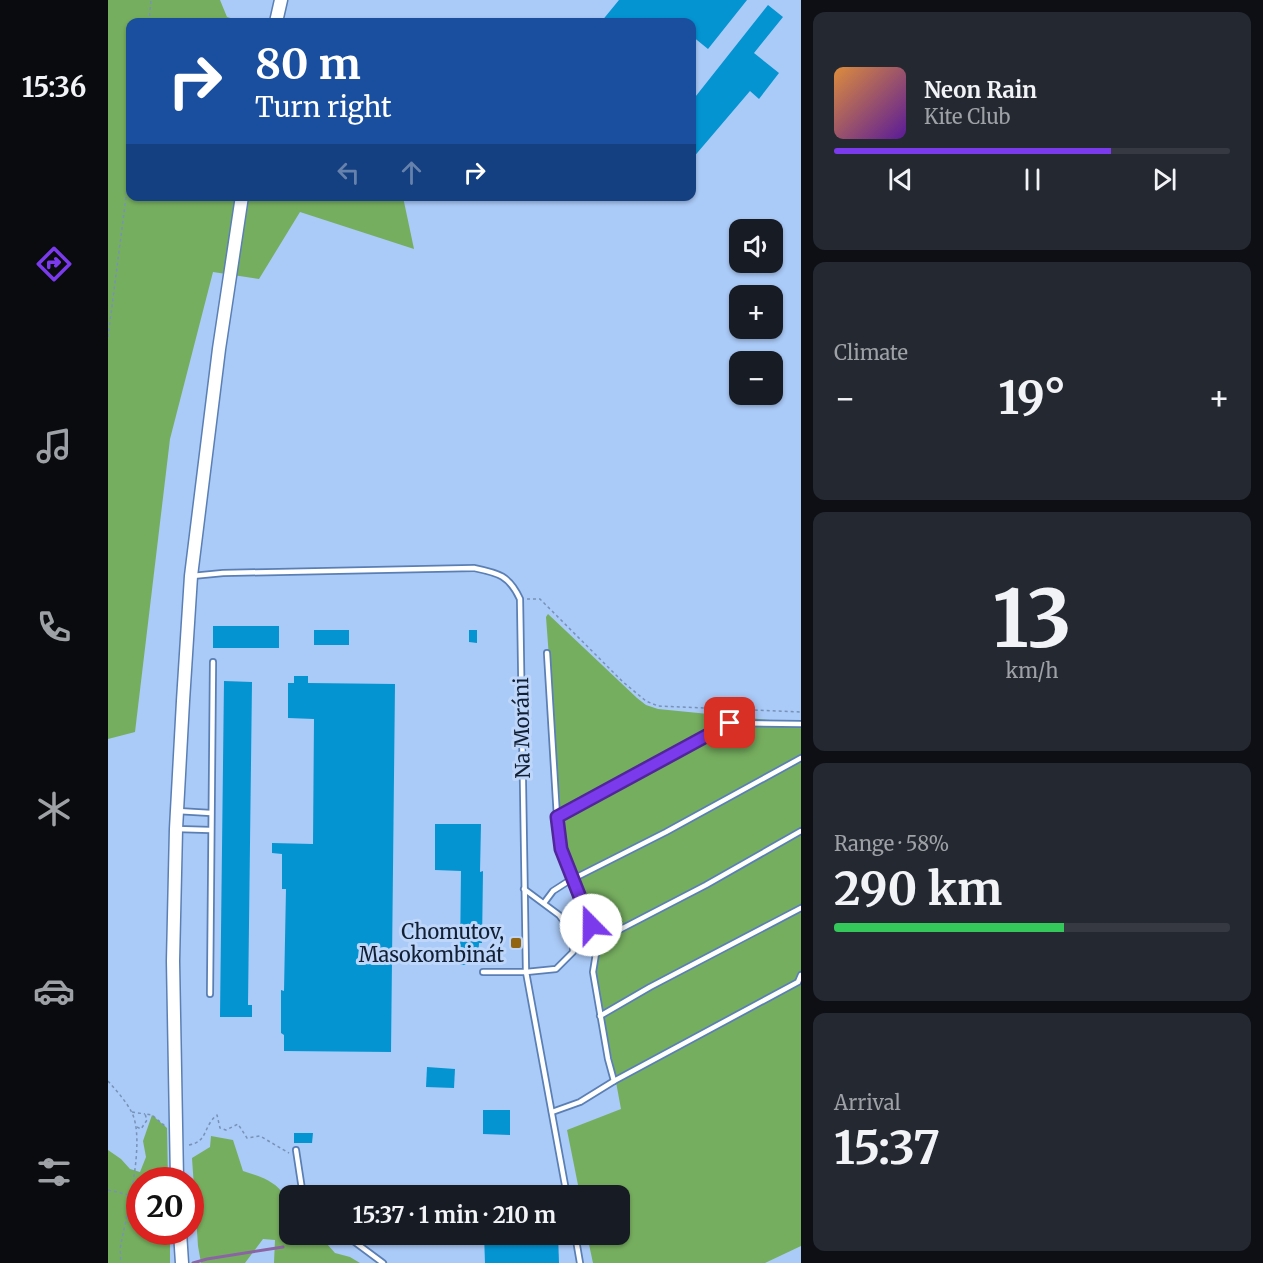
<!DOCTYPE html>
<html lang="en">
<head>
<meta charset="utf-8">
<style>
  :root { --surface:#171b24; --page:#242831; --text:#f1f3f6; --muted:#9ea1a6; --line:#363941; --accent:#7c3aed }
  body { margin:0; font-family:Merriweather,serif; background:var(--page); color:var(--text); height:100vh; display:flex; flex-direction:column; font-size:22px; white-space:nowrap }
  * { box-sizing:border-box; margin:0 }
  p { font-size:20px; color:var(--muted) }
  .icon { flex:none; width:33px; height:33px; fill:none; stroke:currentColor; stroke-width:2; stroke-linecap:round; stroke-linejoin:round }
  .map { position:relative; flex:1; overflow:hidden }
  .side { display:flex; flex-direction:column; gap:12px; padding:12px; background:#0d0f14; width:462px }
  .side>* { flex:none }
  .hud { position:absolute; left:18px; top:18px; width:570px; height:183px; border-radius:12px; box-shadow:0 2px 4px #0004; background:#1a4fa0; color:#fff; overflow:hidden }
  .controls { position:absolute; left:621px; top:219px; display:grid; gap:12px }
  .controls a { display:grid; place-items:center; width:54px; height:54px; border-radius:12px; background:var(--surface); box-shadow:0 2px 4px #0004; font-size:30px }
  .speed { position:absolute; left:18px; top:1167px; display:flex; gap:12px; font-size:30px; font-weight:700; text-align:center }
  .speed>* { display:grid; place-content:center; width:78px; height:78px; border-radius:50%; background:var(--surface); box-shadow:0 2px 4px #0004; line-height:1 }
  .speed .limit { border:9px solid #d22; background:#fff; color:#111 }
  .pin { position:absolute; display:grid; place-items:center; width:51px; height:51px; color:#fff; margin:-26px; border-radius:12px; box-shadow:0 3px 9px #0006 }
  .me { position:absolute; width:66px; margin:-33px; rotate:338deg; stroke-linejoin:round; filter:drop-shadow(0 0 4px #0008) }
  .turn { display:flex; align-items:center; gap:21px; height:126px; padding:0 30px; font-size:27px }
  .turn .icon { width:78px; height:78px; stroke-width:2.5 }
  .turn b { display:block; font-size:42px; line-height:51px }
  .lanes { display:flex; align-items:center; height:57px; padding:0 30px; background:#0003; justify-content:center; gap:30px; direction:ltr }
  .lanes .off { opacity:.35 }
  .big { font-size:45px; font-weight:700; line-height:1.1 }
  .side .widget { flex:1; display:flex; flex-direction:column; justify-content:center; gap:9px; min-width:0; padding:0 21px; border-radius:12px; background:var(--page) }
  .side .dial { align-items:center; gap:0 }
  .dial b { font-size:78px; line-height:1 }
  .song { display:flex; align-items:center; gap:18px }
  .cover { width:72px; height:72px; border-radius:9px; background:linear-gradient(135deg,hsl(30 70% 55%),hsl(270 70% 35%)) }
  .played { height:6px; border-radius:3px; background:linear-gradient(90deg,var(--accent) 70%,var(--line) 70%) }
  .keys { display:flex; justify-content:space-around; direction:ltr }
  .heat { display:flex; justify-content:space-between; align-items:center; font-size:33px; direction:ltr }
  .charge { height:9px; border-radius:4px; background:linear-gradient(90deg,#34c759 58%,var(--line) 0) }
  .trip { position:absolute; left:171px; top:1185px; width:351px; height:60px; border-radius:12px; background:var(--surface); box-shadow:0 2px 4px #0004; font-weight:700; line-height:60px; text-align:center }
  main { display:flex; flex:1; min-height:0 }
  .tab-bar { display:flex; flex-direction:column; width:108px; justify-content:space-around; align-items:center; background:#090b0e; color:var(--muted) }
  .tab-bar .icon { width:42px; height:42px }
  .tab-bar .current { color:var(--accent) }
  .tab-bar b { font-size:27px; color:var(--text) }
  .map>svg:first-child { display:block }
</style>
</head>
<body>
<main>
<nav class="tab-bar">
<b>15:36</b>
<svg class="icon current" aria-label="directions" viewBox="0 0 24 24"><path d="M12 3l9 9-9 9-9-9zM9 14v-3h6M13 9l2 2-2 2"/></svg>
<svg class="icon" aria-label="music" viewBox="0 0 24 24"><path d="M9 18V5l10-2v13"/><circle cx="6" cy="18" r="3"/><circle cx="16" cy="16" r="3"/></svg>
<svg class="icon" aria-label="phone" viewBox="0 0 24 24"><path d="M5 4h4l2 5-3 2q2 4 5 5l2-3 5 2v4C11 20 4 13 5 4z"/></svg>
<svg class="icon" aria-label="climate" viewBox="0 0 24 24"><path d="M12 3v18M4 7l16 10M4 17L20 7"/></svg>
<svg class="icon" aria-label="car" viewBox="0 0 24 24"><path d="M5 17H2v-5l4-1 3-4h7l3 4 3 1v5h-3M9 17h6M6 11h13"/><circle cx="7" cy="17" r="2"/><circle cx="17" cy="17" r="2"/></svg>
<svg class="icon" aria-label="filters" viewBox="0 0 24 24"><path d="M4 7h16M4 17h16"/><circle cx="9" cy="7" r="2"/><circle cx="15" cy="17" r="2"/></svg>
</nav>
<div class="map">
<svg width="693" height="1263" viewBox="0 0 693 1263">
  <rect width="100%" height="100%" fill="#aacaf7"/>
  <!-- green -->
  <g fill="#76ae5f">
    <polygon points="0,0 112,0 119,17 136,22 22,22 22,196 295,197 306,249 192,212 151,279 105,272 62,439 27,732 0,739"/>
    <polygon points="440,614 529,698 538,705 550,709 693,723 693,1246 657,1263 485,1263 479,1235 512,1234 512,1196 472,1195 459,1130 513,1109 488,974 493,938 455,846 438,617"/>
    <polygon points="44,1115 59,1128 60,1180 32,1180 32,1232 62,1232 62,1263 0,1263 0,1150 13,1159 22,1169 32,1172 38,1157 35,1141"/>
    <path d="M103 1136 125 1140 135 1171C175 1183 182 1193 182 1234L211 1235 227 1253 242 1257 252 1263H166L167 1240 155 1239 137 1263H93L90 1246 84 1158 102 1147Z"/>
  </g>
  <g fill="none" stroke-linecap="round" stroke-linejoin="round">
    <!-- stream -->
    <polyline stroke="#8b64a5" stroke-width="3" points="85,1263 99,1259 175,1247"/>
  </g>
  <!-- building -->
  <g fill="#0494d2">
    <polygon points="511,0 639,0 600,49 584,36 584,22 564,21 563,22 493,22"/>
    <polygon points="660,5 675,17 646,53 671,73 651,99 642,91 584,159 584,101"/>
    <rect x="105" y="626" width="66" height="22"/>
    <rect x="206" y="630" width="35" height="15"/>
    <polygon points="361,630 369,630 369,643 361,642"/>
    <polygon points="186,676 200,676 200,683 287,684 283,1052 176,1051 176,1035 173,1033 173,990 176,991 178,889 174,889 174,854 164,853 164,843 205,844 206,719 180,718 180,683 186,683"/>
    <polygon points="116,681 144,682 140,1005 144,1005 144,1017 112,1017"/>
    <polygon points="327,824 373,824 372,872 375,871 374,943 371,943 370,962 368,962 368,965 352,965 350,963 350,955 352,955 353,871 327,870"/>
    <polygon points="319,1067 347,1069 346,1088 318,1087"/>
    <polygon points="375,1110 402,1110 402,1135 375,1134"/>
    <polygon points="186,1133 205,1133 204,1143 186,1143"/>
    <polygon points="376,1234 450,1234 451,1263 377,1263"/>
  </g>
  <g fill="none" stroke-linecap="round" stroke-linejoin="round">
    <!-- lane casing -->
    <g stroke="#5a7fb4" stroke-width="8">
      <g id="lane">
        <path d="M84 576 115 573 366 568C390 573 401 575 412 599L418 972 459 1196"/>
        <polyline points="439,653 449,817 453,849 490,941 485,972 500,1059 506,1081 690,982 693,975"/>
        <polyline points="69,811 103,813"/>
        <polyline points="449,817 622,723 693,724"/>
        <polyline points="69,829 102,830"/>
        <polyline points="436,903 445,891 459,882 558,832 693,758"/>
        <polyline points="490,941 598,885 693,831"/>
        <polyline points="375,972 418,972 448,969 465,952 465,934 451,915 416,889"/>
        <polyline points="102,994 105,662"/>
        <polyline points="492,1016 542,987 693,908"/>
        <polyline points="444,1112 472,1102 506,1081"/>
        <polyline points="188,1150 195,1196"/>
        <polyline points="236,1234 275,1263"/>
        <polyline points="467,1234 472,1263"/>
      </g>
    </g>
    <!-- secondary casing -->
    <g stroke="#5a7fb4" stroke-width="15">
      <g id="secondary">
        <polyline points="168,22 173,0"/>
        <polyline points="69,1180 65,961 68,829 75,701 83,576 111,349 134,196"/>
        <polyline points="72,1232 74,1263"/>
      </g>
    </g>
    <!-- path -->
    <g stroke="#7792b7" stroke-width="1.5" stroke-dasharray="3 3" stroke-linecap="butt">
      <polyline points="41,22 43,0"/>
      <polyline points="0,337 22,166"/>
      <polyline points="419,599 432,599 515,682 538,701 550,706 693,712"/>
      <path d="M0 1081C8 1090 17 1100 23 1111 39 1139 18 1216 12 1249L13 1263"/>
      <polyline points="24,1112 37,1114"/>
      <polyline points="29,1127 33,1129 39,1120 37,1114 44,1115 57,1126"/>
      <path d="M81 1145C100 1142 95 1126 109 1115L112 1128 118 1130 130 1124 139 1138 152 1136 181 1153"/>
      <polyline points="0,1190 21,1195"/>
    </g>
    <!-- lane -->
    <use href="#lane" stroke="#fff" stroke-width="4.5"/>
    <!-- secondary -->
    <use href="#secondary" stroke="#fff" stroke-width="12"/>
  </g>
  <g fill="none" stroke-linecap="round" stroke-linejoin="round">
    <!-- route casing -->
    <g stroke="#51269a" stroke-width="15">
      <polyline id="route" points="483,925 453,849 449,817 622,723"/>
    </g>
    <!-- route -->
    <use href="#route" stroke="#7c3aed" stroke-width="10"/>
  </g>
  <!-- markers -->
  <rect fill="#926611" stroke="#bed6f9" stroke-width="2" x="402" y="937" width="12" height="12" rx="3"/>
  <g text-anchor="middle" stroke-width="6" stroke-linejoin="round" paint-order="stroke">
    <!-- street labels -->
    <g font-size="20" fill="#101f34" stroke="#bed6f9">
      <text transform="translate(414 728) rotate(-91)" y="7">Na Moráni</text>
    </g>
    <!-- poi labels -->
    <g font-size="20" fill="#101f34" stroke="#bed6f9" text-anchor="end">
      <text x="396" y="939">Chomutov,<tspan x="396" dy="23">Masokombinát</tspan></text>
    </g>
  </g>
</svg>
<div class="controls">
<a><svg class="icon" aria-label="sound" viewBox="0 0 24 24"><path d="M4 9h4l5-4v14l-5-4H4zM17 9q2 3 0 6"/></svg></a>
<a>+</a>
<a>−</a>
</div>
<div class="speed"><div class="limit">20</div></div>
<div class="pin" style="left:622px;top:723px;background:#d93025"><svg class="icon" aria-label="arrive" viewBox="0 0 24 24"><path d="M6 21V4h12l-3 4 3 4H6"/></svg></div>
<svg class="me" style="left:483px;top:925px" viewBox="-20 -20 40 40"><circle r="19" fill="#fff"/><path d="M0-13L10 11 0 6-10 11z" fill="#7c3aed"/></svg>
<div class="trip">15:37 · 1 min · 210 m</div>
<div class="hud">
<div class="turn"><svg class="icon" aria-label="right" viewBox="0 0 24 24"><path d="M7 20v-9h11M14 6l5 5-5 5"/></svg><div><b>80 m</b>Turn right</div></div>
<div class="lanes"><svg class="icon off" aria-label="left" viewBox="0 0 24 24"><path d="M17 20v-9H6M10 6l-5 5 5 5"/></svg><svg class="icon off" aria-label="ahead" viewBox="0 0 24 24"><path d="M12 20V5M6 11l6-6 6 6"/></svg><svg class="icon" aria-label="right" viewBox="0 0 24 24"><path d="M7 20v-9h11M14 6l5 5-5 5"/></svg></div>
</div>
</div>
<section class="side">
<div class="widget">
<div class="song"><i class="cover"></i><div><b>Neon Rain</b><p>Kite Club</p></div></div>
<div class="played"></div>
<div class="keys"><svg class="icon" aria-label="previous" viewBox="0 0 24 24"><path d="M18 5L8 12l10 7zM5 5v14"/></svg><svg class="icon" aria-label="pause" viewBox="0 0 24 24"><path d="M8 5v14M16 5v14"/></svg><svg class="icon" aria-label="next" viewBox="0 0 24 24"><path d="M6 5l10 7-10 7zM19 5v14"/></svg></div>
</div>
<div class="widget"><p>Climate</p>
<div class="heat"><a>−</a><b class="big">19°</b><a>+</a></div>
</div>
<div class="widget dial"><b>13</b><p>km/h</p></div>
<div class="widget"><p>Range · 58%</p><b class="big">290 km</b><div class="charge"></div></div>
<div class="widget"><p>Arrival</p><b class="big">15:37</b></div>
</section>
</main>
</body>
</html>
